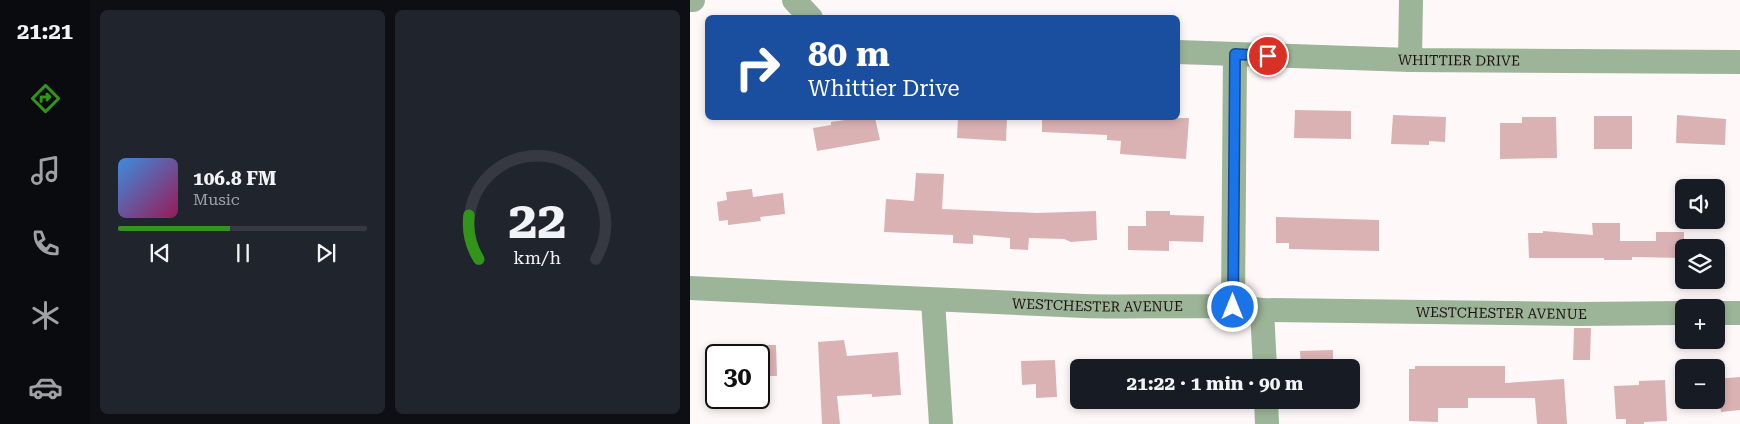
<!DOCTYPE html>
<html lang="en">
<head>
<meta charset="utf-8">
<style>
  :root { --surface:#171b24; --page:#20242c; --text:#f1f3f6; --muted:#9ea1a6; --line:#363941; --accent:#329519 }
  body { margin:0; font-family:"Roboto Serif",serif; background:var(--page); color:var(--text); height:100vh; display:flex; flex-direction:column; font-size:19px; white-space:nowrap }
  * { box-sizing:border-box; margin:0 }
  p { font-size:16px; color:var(--muted) }
  .icon { flex:none; width:28px; height:28px; fill:none; stroke:currentColor; stroke-width:2; stroke-linecap:round; stroke-linejoin:round }
  .map { position:relative; flex:1; overflow:hidden }
  .sheet { display:flex; flex-direction:column; gap:10px; padding:10px; background:#0d0f14; width:600px }
  .sheet>* { flex:none }
  .guide { position:absolute; left:15px; top:15px; width:475px; height:105px; border-radius:8px; box-shadow:0 2px 8px #0003; background:#1a4fa0; color:#fff; overflow:hidden }
  .controls { position:absolute; left:985px; top:179px; display:grid; gap:10px }
  .controls a { display:grid; place-items:center; width:50px; height:50px; border-radius:8px; background:var(--surface); box-shadow:0 2px 8px #0003; font-size:25px }
  .speed { position:absolute; left:15px; top:344px; display:flex; gap:10px; font-size:25px; font-weight:700; text-align:center }
  .speed>* { display:grid; place-content:center; width:65px; height:65px; border-radius:50%; background:var(--surface); box-shadow:0 2px 8px #0003; line-height:1 }
  .speed .limit { border:2px solid #111; border-radius:8px; background:#fff; color:#111 }
  .pin { position:absolute; display:grid; place-items:center; width:42px; height:42px; color:#fff; margin:-21px; border:2px solid #fff; border-radius:50%; box-shadow:0 1px 5px #0007 }
  .me { position:absolute; width:55px; margin:-28px; rotate:0deg; stroke-linejoin:round; filter:drop-shadow(0 0 4px #0008) }
  .turn { display:flex; align-items:center; gap:18px; height:105px; padding:0 20px; font-size:22px }
  .turn .icon { width:65px; height:65px; stroke-width:2.5 }
  .turn b { display:block; font-size:35px; line-height:42px }
  .sheet .widget { flex:1; display:flex; flex-direction:column; justify-content:center; gap:8px; min-width:0; padding:0 18px; border-radius:8px; background:var(--page) }
  .sheet .dial { align-items:center; gap:0 }
  .dial svg { height:130px; overflow:visible; fill:none; stroke:var(--line); stroke-width:7; stroke-linecap:round; text-anchor:middle }
  .dial text { fill:var(--text); stroke:none }
  .song { display:flex; align-items:center; gap:15px }
  .cover { width:60px; height:60px; border-radius:8px; background:linear-gradient(135deg,hsl(210 70% 55%),hsl(330 70% 35%)) }
  .played { height:5px; border-radius:2px; background:linear-gradient(90deg,var(--accent) 45%,var(--line) 45%) }
  .keys { display:flex; justify-content:space-around; direction:ltr }
  .sheet .tiles { flex:1; display:grid; gap:10px; grid-template-columns:repeat(2,1fr) }
  .trip { position:absolute; left:380px; top:359px; width:290px; height:50px; border-radius:8px; background:var(--surface); box-shadow:0 2px 8px #0003; font-weight:700; line-height:50px; text-align:center }
  main { display:flex; flex:1; min-height:0 }
  .tab-bar { display:flex; flex-direction:column; width:90px; justify-content:space-around; align-items:center; background:#090b0e; color:var(--muted) }
  .tab-bar .icon { width:35px; height:35px }
  .tab-bar .current { color:var(--accent) }
  .tab-bar b { font-size:22px; color:var(--text) }
  .map>svg:first-child { display:block }
</style>
</head>
<body>
<main>
<nav class="tab-bar">
<b>21:21</b>
<svg class="icon current" aria-label="directions" viewBox="0 0 24 24"><path d="M12 3l9 9-9 9-9-9zM9 14v-3h6M13 9l2 2-2 2"/></svg>
<svg class="icon" aria-label="music" viewBox="0 0 24 24"><path d="M9 18V5l10-2v13"/><circle cx="6" cy="18" r="3"/><circle cx="16" cy="16" r="3"/></svg>
<svg class="icon" aria-label="phone" viewBox="0 0 24 24"><path d="M5 4h4l2 5-3 2q2 4 5 5l2-3 5 2v4C11 20 4 13 5 4z"/></svg>
<svg class="icon" aria-label="climate" viewBox="0 0 24 24"><path d="M12 3v18M4 7l16 10M4 17L20 7"/></svg>
<svg class="icon" aria-label="car" viewBox="0 0 24 24"><path d="M5 17H2v-5l4-1 3-4h7l3 4 3 1v5h-3M9 17h6M6 11h13"/><circle cx="7" cy="17" r="2"/><circle cx="17" cy="17" r="2"/></svg>
</nav>
<section class="sheet">
<div class="tiles">
<div class="widget">
<div class="song"><i class="cover"></i><div><b>106.8 FM</b><p>Music</p></div></div>
<div class="played"></div>
<div class="keys"><svg class="icon" aria-label="previous" viewBox="0 0 24 24"><path d="M18 5L8 12l10 7zM5 5v14"/></svg><svg class="icon" aria-label="pause" viewBox="0 0 24 24"><path d="M8 5v14M16 5v14"/></svg><svg class="icon" aria-label="next" viewBox="0 0 24 24"><path d="M6 5l10 7-10 7zM19 5v14"/></svg></div>
</div>
<div class="widget dial"><svg viewBox="0 0 100 80">
<path d="M14 69A42 42 0 1 1 86 69"/>
<path d="M14 69A42 42 0 0 1 8 42" stroke="#329519"/>
<text x="50" y="56" font-size="32" font-weight="700">22</text>
<text x="50" y="72" font-size="11">km/h</text>
</svg></div>
</div>
</section>
<div class="map">
<svg width="1050" height="424" viewBox="0 0 1050 424">
  <rect width="100%" height="100%" fill="#fff8f8"/>
  <!-- building -->
  <g fill="#dbb2b4">
    <polygon points="605,110 661,111 661,139 604,138"/>
    <polygon points="703,115 756,117 755,142 739,141 739,145 701,144"/>
    <polygon points="987,115 1036,119 1035,145 986,143"/>
    <rect x="904" y="116" width="38" height="33"/>
    <polygon points="832,117 866,117 867,158 810,159 810,123 832,123"/>
    <polygon points="168,118 185,118 190,140 127,151 123,128 141,125 141,122"/>
    <polygon points="268,118 317,118 316,141 267,138"/>
    <polygon points="352,118 499,118 496,159 430,154 431,141 417,140 417,135 352,132"/>
    <polygon points="226,173 254,174 252,209 347,213 406,211 407,240 381,242 374,239 339,238 338,250 320,249 320,238 283,235 283,244 263,243 263,235 194,232 196,199 224,201"/>
    <polygon points="62,189 63,197 93,193 95,214 70,217 71,221 38,225 38,220 29,221 27,202 37,200 36,192"/>
    <polygon points="456,211 480,211 480,215 514,216 513,242 479,241 479,251 438,250 438,226 456,226"/>
    <polygon points="586,217 689,220 689,251 599,249 599,243 586,243"/>
    <polygon points="902,223 930,223 930,241 966,241 966,232 994,232 994,258 942,257 942,260 914,260 914,258 839,258 838,233 853,233 853,231 903,235"/>
    <polygon points="884,328 901,328 900,360 883,360"/>
    <polygon points="154,340 157,356 208,352 211,395 182,397 182,394 147,396 150,424 132,424 128,342"/>
    <polygon points="69,345 86,345 87,376 69,376"/>
    <polygon points="643,350 643,368 611,368 610,351"/>
    <polygon points="365,360 367,397 346,398 346,384 332,385 331,361"/>
    <polygon points="725,366 815,366 815,383 874,379 877,424 847,424 845,398 778,398 778,408 748,408 748,422 719,421 719,369 725,369"/>
    <polygon points="1050,377 1050,410 1031,412 1030,406 1026,407 1026,379"/>
    <polygon points="975,380 977,421 954,422 954,424 936,424 936,419 926,419 924,386 949,385 949,381"/>
  </g>
  <g fill="none" stroke-linecap="round" stroke-linejoin="round">
    <!-- street -->
    <g stroke="#9cb497" stroke-width="24">
      <polyline points="0,0 3,0"/>
      <polyline points="104,0 121,18"/>
      <path id="s1" d="M488 52 720 60 1050 62"/>
      <polyline points="720,60 721,0"/>
      <path id="s2" d="M0 288C131 295 262 301 394 306 453 308 513 303 572 310L889 314 994 313"/>
      <polyline points="243,301 251,424"/>
      <polyline points="543,307 545,54"/>
      <polyline points="572,310 575,368"/>
      <polyline points="1026,313 1050,313"/>
      <polyline points="576,400 577,424"/>
    </g>
  </g>
  <g fill="none" stroke-linecap="round" stroke-linejoin="round">
    <!-- route casing -->
    <g stroke="#114b97" stroke-width="12">
      <polyline id="route" points="543,307 545,54 578,56"/>
    </g>
    <!-- route -->
    <use href="#route" stroke="#1a73e8" stroke-width="9"/>
  </g>
  <g text-anchor="middle" stroke-width="5" stroke-linejoin="round" paint-order="stroke">
    <!-- street labels -->
    <g font-size="14" fill="#1d1112" stroke="#fff">
      <text dy="5" stroke="none"><textPath href="#s1" startOffset="281">WHITTIER DRIVE</textPath></text>
      <text dy="5" stroke="none"><textPath href="#s2" startOffset="408">WESTCHESTER AVENUE</textPath></text>
      <text dy="5" stroke="none"><textPath href="#s2" startOffset="812">WESTCHESTER AVENUE</textPath></text>
    </g>
  </g>
</svg>
<div class="controls">
<a><svg class="icon" aria-label="sound" viewBox="0 0 24 24"><path d="M4 9h4l5-4v14l-5-4H4zM17 9q2 3 0 6"/></svg></a>
<a><svg class="icon" aria-label="layers" viewBox="0 0 24 24"><path d="M12 4l9 5-9 5-9-5zM3 14l9 5 9-5"/></svg></a>
<a>+</a>
<a>−</a>
</div>
<div class="speed"><div class="limit">30</div></div>
<div class="pin" style="left:578px;top:56px;background:#d93025"><svg class="icon" aria-label="arrive" viewBox="0 0 24 24"><path d="M6 21V4h12l-3 4 3 4H6"/></svg></div>
<svg class="me" style="left:543px;top:307px" viewBox="-20 -20 40 40"><circle r="17" fill="#1a73e8" stroke="#fff" stroke-width="3"/><path d="M0-11L8 9 0 5-8 9z" fill="#fff"/></svg>
<div class="trip">21:22 · 1 min · 90 m</div>
<div class="guide">
<div class="turn"><svg class="icon" aria-label="right" viewBox="0 0 24 24"><path d="M7 20v-9h11M14 6l5 5-5 5"/></svg><div><b>80 m</b>Whittier Drive</div></div>
</div>
</div>
</main>
</body>
</html>
